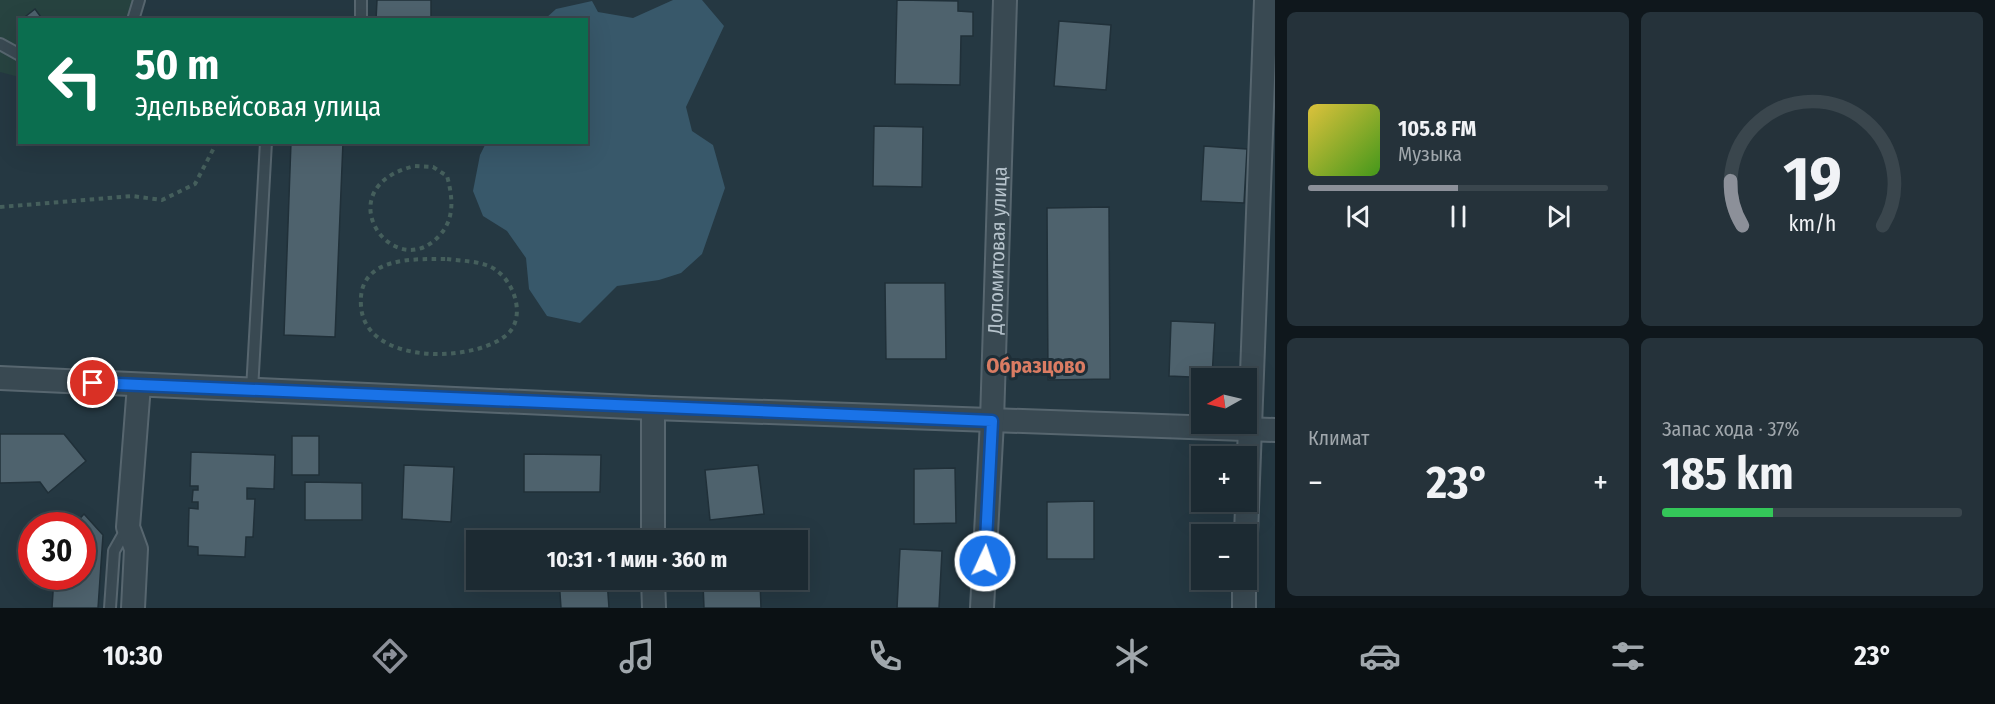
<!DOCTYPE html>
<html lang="ru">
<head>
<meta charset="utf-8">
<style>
  :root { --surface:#1c2a32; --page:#25323a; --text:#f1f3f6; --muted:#a0a7ac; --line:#3a464d; --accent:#8c9099 }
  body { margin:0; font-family:"Fira Sans Condensed",sans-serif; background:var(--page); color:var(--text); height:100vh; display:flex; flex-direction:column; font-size:22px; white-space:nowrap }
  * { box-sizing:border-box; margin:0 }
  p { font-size:20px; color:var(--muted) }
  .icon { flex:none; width:33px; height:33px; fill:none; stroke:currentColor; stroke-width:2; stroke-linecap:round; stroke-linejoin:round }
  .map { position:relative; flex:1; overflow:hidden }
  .panel { display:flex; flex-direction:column; gap:12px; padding:12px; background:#0f171c; width:720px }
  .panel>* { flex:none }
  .top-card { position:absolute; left:18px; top:18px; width:570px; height:126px; border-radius:0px; box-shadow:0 6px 24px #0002,0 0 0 2px var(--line); background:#0b6e4f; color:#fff; overflow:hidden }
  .needle { width:39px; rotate:262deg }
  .fabs { position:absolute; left:1191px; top:368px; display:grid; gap:12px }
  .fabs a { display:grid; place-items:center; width:66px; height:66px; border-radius:0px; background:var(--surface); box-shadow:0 6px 24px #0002,0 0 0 2px var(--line); font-size:30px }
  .speed { position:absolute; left:18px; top:512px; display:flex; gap:12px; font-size:30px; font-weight:700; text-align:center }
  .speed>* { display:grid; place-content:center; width:78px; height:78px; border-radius:50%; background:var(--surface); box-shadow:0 6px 24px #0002,0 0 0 2px var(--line); line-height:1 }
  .speed .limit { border:9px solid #d22; background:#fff; color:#111 }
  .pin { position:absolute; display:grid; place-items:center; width:51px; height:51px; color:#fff; margin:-26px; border:3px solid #fff; border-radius:50%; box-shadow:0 2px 6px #0007 }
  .me { position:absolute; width:66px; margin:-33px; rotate:3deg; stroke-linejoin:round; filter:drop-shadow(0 0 4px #0008) }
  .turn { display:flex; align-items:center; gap:21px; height:126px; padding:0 18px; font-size:27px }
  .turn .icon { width:78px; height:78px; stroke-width:2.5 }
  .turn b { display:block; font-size:42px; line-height:51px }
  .big { font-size:45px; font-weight:700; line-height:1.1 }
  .panel .tile { flex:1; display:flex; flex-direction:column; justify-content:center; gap:9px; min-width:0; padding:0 21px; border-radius:9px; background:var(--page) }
  .panel .dial { align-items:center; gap:0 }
  .dial svg { height:156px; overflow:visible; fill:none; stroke:var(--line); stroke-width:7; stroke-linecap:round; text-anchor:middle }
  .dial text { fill:var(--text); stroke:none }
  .song { display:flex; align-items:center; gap:18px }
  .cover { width:72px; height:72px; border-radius:9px; background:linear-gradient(135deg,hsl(50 70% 55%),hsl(100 70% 35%)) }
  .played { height:6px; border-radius:3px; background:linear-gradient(90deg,var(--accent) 50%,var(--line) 50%) }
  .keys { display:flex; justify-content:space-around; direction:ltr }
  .heat { display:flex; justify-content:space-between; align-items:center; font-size:33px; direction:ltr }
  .charge { height:9px; border-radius:4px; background:linear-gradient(90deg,#34c759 37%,var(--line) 0) }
  .panel .tiles { flex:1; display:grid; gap:12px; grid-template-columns:repeat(2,1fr) }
  .trip { position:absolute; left:466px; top:530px; width:342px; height:60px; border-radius:0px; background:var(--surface); box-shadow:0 6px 24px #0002,0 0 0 2px var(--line); font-weight:700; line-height:60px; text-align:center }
  .tabs { display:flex; height:96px; justify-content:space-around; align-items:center; background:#0b1114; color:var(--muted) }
  .tabs .icon { width:42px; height:42px }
  .tabs .current { color:var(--accent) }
  .tabs b { font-size:27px; color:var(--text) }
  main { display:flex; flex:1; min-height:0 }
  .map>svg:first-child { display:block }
</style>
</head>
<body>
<main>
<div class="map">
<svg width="1275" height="608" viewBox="0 0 1275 608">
  <rect width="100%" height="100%" fill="#253842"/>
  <!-- green -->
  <polygon fill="#274340" points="0,0 144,0 128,19 20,20 19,77 0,72"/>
  <!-- water -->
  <polygon fill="#38586a" points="673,0 702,0 724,26 686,107 692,131 713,145 725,188 702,254 681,273 659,280 617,286 580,323 547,316 529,289 526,258 507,231 483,216 473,191 480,155 486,143 586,142 586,20 545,19 556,9 592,1 598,12 633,18"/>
  <!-- building -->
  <g fill="#4e626d" stroke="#203039" stroke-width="1.5">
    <polygon points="377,0 431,0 431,20 376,20"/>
    <polygon points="897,0 958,1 958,11 973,12 973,36 961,36 960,85 895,84"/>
    <polygon points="35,9 43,20 21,20"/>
    <polygon points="1059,21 1111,25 1106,90 1054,86"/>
    <polygon points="874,126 923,127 922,187 873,186"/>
    <polygon points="291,142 343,142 335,337 284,335"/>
    <polygon points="1204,146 1247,149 1244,203 1201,201"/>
    <polygon points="1109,207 1110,379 1048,380 1047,208"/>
    <polygon points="885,283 945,283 946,359 886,359"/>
    <polygon points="1171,321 1215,323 1212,378 1169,376"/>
    <polygon points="0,434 64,434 86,461 48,493 40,482 0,483"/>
    <rect x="292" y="436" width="27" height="39"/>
    <polygon points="191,452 275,455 274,489 247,488 247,499 255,499 253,537 246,537 245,557 198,555 198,547 188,546 189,508 198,509 198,502 192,502 193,490 198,490 198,486 190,486"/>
    <polygon points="524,454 601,455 600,492 524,492"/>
    <polygon points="404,465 454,467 451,522 402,519"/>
    <polygon points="758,465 764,514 710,520 705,470"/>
    <polygon points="955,468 956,523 914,524 914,469"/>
    <polygon points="305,482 362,483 362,520 305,520"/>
    <polygon points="1094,501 1094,559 1047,559 1047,502"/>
    <polygon points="84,514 103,535 98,608 52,608 54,576 82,576 82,525 74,525"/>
    <polygon points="900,549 942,551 939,608 897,608"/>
    <polygon points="559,579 607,579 609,608 561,608"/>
    <polygon points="760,581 761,608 704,608 703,583"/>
  </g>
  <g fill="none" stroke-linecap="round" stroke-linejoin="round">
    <!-- service casing -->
    <g stroke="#57666f" stroke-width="14">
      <g id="service">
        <polyline points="133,20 139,0"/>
        <polyline points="361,20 361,0"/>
        <polyline points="0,44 20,55"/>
        <polyline points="252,390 266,142"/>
        <polyline points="110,608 114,551 127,528"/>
      </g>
    </g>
    <!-- minor casing -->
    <g stroke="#57666f" stroke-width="26">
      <g id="minor">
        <polyline points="0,378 653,408 1275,430"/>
        <polyline points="1246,534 1266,0"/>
        <polyline points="653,540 653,408"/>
        <polyline points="653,579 654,608"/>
        <polyline points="133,608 136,549 128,527 139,385"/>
        <path id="s1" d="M982 608 992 421 1005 0"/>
        <polyline points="1244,608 1244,579"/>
      </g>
    </g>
    <!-- path -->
    <g stroke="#455f5c" stroke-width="4" stroke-dasharray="4.5 4.5" stroke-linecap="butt">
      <path d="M415 166 433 167 447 176C453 198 455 219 439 236 393 286 324 187 415 166Z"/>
      <polyline points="0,207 132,196 162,200 195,184 217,142"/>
      <path d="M447 259C462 261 484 261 496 270 516 284 527 321 504 337 468 363 365 364 361 306 357 256 413 259 447 259Z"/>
    </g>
    <!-- service -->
    <use href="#service" stroke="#394952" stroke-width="10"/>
    <!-- minor -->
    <use href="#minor" stroke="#394952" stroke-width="22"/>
  </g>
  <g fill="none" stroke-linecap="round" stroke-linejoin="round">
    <!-- route casing -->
    <g stroke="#114b97" stroke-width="15">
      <polyline id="route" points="93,383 992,421 985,561"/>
    </g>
    <!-- route -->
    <use href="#route" stroke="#1a73e8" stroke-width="10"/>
  </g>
  <g text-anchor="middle" stroke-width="6" stroke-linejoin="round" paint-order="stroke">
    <!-- street labels -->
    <g font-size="20" fill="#b6c3cc" stroke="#1e2e37">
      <text dy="7" stroke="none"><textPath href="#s1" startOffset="358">Доломитовая улица</textPath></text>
    </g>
    <!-- neighbourhood labels -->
    <g font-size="21" font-weight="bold" fill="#da7c63" stroke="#1e2e37">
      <text x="1036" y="373">Образцово</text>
    </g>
  </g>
</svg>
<div class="fabs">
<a><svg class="needle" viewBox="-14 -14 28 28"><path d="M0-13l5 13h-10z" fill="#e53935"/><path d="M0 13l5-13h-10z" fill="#a0a7ac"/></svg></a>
<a>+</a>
<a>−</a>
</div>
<div class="speed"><div class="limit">30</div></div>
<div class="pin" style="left:93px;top:383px;background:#d93025"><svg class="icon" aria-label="arrive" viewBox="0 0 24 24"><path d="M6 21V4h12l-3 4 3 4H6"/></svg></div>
<svg class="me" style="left:985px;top:561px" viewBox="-20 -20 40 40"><circle r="17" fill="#1a73e8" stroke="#fff" stroke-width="3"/><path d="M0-11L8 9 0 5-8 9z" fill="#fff"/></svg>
<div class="trip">10:31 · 1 мин · 360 m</div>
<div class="top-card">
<div class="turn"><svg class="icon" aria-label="left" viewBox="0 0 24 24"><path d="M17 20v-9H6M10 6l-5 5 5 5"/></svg><div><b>50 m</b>Эдельвейсовая улица</div></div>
</div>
</div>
<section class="panel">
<div class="tiles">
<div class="tile">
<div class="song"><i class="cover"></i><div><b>105.8 FM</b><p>Музыка</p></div></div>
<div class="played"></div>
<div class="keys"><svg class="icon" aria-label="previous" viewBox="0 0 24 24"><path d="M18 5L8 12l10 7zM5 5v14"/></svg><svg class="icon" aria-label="pause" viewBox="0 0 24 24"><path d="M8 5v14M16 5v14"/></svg><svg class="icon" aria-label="next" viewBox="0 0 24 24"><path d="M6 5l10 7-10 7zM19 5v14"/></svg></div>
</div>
<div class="tile dial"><svg viewBox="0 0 100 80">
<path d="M14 69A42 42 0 1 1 86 69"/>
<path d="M14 69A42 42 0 0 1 8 46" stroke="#8c9099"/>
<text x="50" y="56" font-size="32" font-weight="700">19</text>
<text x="50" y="72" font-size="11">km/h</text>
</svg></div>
<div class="tile"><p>Климат</p>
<div class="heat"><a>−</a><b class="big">23°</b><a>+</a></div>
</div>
<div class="tile"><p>Запас хода · 37%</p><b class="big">185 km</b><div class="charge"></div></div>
</div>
</section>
</main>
<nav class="tabs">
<b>10:30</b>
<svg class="icon current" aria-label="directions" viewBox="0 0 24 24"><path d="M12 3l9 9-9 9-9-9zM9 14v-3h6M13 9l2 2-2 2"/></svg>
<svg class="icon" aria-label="music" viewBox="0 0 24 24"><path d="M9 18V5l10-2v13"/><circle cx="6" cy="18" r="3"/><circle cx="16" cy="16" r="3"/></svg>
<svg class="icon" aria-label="phone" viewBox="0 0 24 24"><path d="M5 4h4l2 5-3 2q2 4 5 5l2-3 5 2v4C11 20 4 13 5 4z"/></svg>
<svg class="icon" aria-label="climate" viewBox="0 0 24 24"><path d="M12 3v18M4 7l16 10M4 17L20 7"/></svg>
<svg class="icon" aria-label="car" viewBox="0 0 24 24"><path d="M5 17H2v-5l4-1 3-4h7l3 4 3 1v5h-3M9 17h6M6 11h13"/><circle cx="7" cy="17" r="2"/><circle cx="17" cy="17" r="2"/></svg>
<svg class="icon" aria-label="filters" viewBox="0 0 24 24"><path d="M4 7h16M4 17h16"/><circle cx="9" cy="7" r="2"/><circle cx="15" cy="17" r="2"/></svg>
<b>23°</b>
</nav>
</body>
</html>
